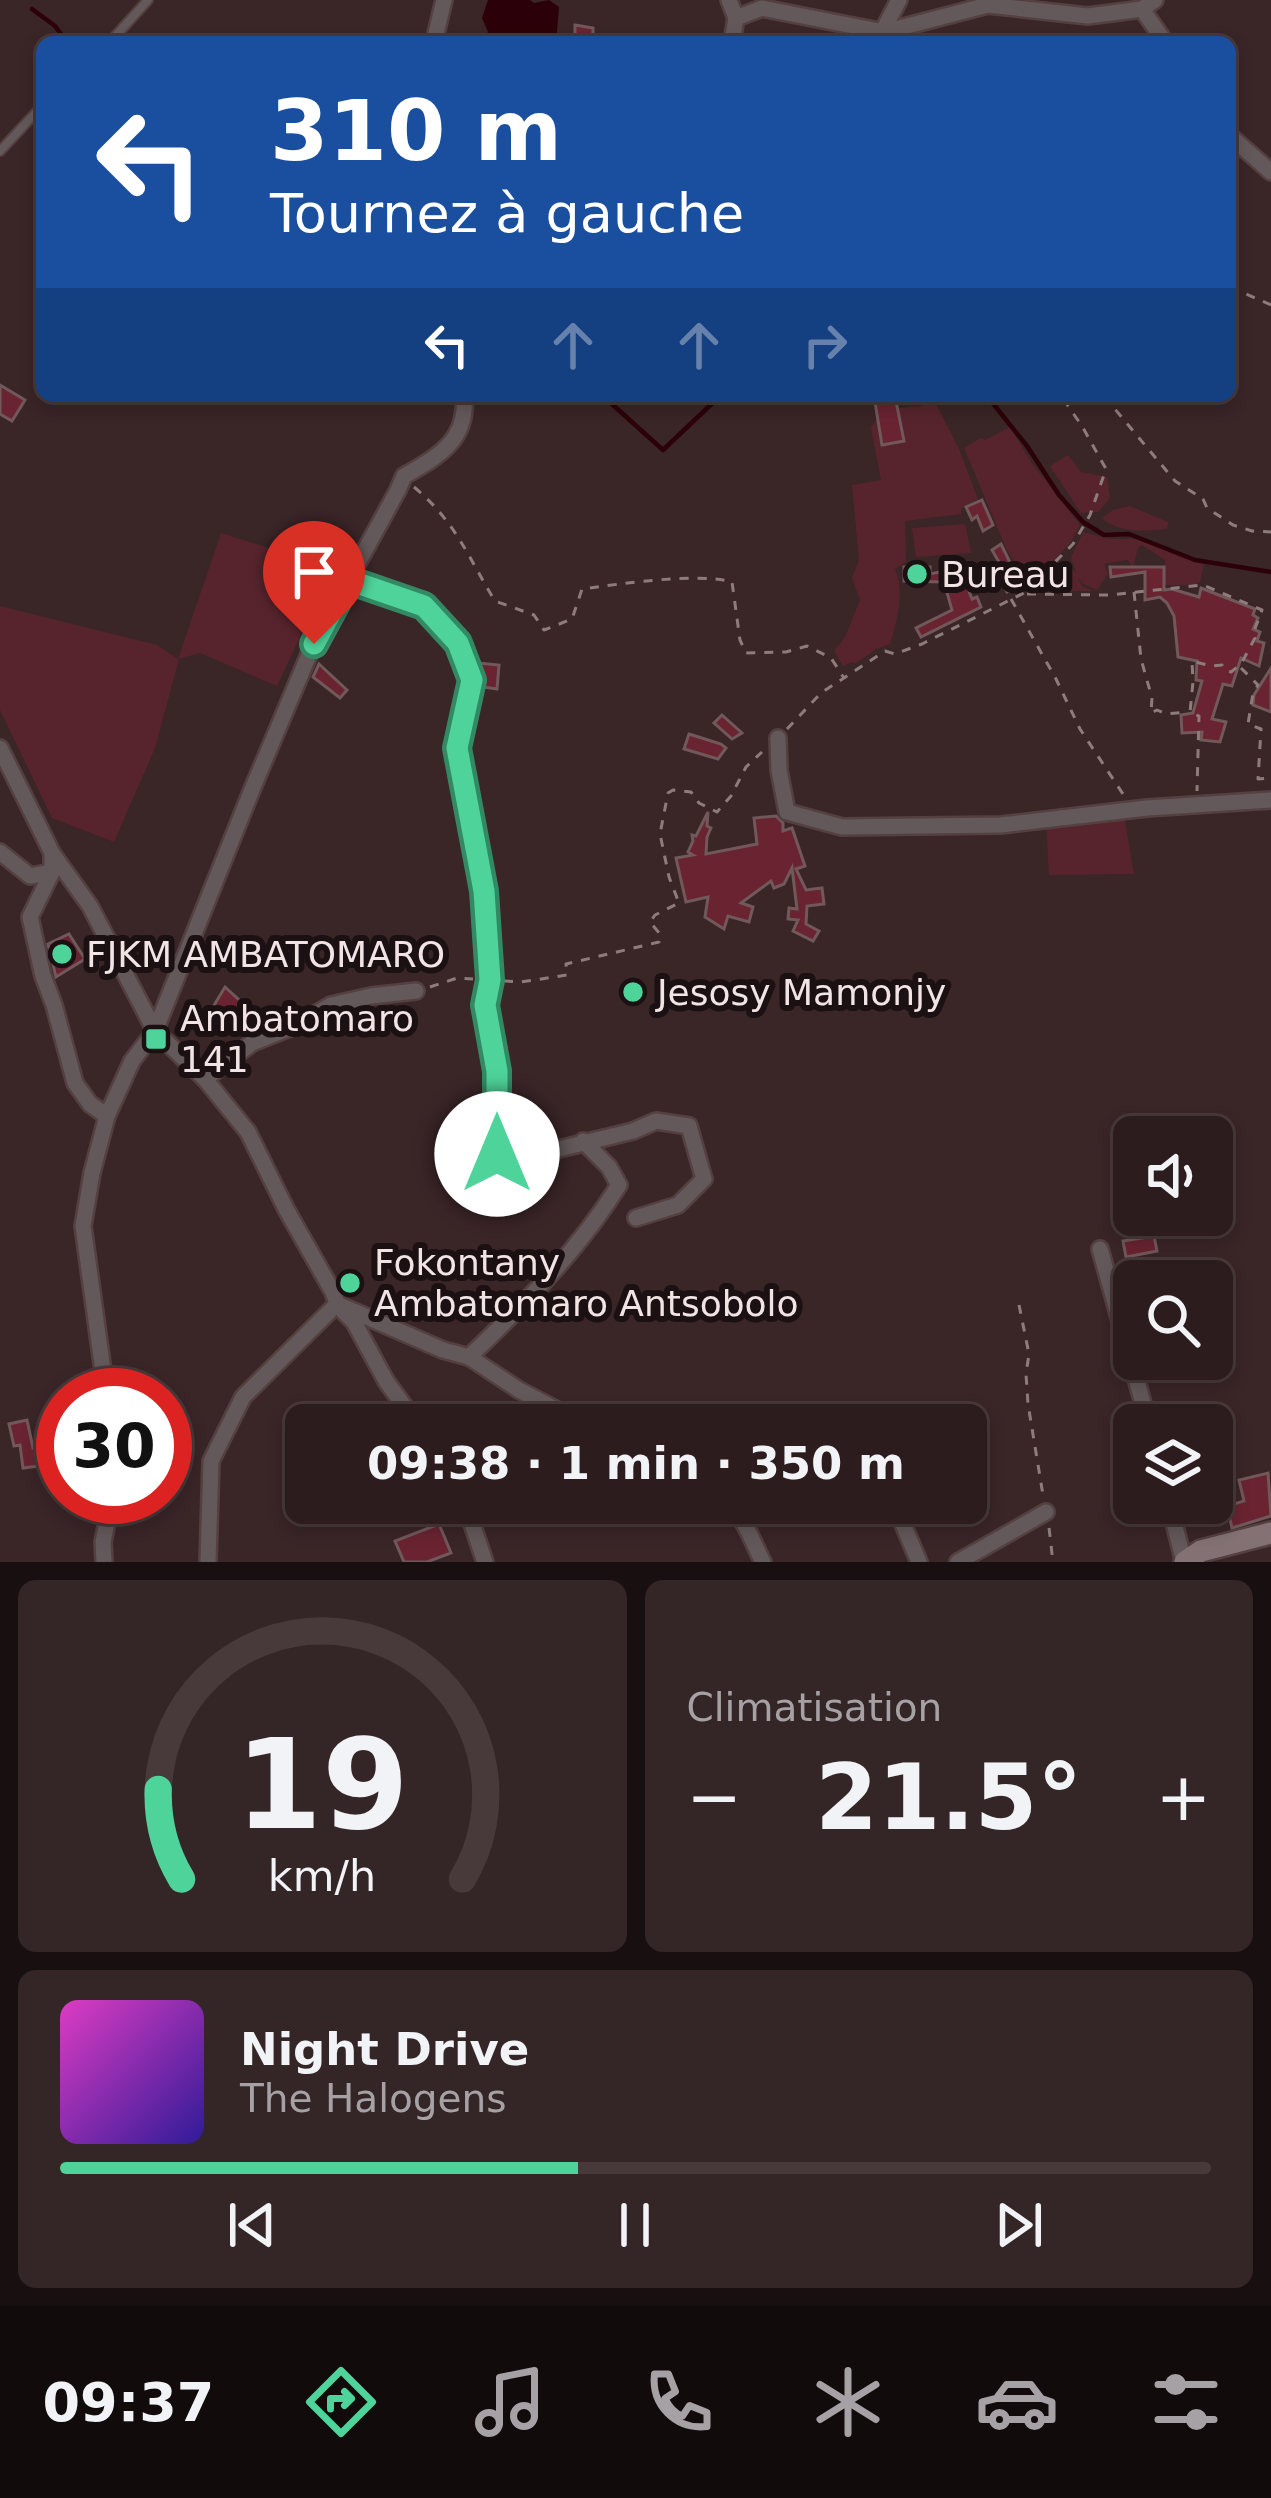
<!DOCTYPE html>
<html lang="fr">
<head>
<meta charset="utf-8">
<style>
  :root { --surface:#2c1c1d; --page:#342526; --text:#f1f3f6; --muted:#a6a1a4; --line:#483a3b; --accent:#4ed39a }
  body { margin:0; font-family:"DejaVu Sans",sans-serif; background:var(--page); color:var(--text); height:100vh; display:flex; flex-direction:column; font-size:45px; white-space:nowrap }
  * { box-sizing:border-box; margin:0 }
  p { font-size:39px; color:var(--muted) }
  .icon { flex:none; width:66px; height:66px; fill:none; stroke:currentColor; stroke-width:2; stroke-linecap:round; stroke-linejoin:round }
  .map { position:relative; height:1562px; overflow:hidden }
  .drawer { display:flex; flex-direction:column; gap:18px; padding:18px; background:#180f10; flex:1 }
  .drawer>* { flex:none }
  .top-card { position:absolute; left:36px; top:36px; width:1200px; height:366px; border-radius:18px; box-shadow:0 6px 18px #0003,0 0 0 3px var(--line); background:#1a4fa0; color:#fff; overflow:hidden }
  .tools { position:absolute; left:1113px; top:1116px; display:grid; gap:24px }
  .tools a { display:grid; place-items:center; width:120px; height:120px; border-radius:18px; background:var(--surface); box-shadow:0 6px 18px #0003,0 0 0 3px var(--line); font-size:60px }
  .speed { position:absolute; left:36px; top:1368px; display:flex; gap:24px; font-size:60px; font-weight:700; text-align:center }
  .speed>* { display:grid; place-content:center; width:156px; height:156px; border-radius:50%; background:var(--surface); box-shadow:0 6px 18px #0003,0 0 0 3px var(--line); line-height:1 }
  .speed .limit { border:18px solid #d22; background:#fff; color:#111 }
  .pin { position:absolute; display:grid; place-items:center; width:102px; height:102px; color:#fff; margin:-123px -51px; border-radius:50% 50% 50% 0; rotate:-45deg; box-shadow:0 0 12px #0007 }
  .pin .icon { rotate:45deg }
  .me { position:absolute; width:132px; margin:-66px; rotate:0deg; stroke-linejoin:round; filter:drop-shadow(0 0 9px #0008) }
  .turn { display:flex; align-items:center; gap:42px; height:252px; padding:0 36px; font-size:54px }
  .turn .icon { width:156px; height:156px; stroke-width:2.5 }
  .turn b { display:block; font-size:84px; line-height:102px }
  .lanes { display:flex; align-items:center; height:114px; padding:0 36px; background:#0003; justify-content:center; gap:60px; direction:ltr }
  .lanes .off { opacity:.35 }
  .big { font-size:90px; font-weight:800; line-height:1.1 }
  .drawer .tile { flex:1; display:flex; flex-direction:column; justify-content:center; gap:18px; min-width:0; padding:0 42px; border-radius:18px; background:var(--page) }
  .drawer .dial { align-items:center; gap:0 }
  .dial svg { height:312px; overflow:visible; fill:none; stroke:var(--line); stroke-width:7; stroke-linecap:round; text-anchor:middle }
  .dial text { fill:var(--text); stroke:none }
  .song { display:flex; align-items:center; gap:36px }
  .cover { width:144px; height:144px; border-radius:18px; background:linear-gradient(135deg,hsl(310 70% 55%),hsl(250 70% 35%)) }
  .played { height:12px; border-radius:6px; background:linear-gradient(90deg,var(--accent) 45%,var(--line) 45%) }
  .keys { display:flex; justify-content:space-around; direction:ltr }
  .heat { display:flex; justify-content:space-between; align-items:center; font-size:66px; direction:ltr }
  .drawer .tiles { flex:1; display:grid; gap:18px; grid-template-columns:1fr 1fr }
  .tile:last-child { grid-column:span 2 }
  .trip { position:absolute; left:285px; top:1404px; width:702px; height:120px; border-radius:18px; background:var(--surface); box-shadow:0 6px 18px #0003,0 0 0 3px var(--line); font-weight:800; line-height:120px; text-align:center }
  .dock { display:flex; height:192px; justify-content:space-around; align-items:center; background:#120b0c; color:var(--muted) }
  .dock .icon { width:84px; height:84px }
  .dock .on { color:var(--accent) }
  .dock b { font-size:54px; color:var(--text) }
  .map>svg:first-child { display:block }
</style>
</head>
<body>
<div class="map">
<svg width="1271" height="1562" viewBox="0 0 1271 1562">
  <rect width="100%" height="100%" fill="#3a2527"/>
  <!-- green -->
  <g fill="#57242d">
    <path d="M921 396H932L959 449 978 499 961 509V514L905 521 906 562 895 569C905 591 897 622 890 644L876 649 855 664 852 662 843 666 834 651 845 637 860 600 852 578 859 560 852 485 881 480 871 428 877 419V410L922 406Z"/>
    <polygon points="1010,427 1031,462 1080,525 1071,542 1028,588 1006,548 964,448 981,438 985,440"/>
    <polygon points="1068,455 1081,472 1107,477 1110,498 1098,512 1081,513 1050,466"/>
    <path d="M1130 506 1168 522 1167 529C1145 531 1120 534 1102 518L1113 510Z"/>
    <polygon points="965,524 971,553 916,557 912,528"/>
    <polygon points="1083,532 1110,539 1137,539 1204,564 1200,582 1195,585 1164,585 1165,560 1142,545 1138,548 1133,568 1128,560 1104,564 1108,574 1097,590 1083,584 1078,577 1082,586 1093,591 1029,591 1055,565 1069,566 1076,573 1071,557"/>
    <polygon points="221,533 332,568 277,686 200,653 179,659 155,748 114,842 52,818 0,710 0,606 157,645 178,659"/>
    <polygon points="1124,815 1134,874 1049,875 1046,822"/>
  </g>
  <!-- water -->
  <polygon fill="#2c0008" points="488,0 530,0 534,3 549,0 559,7 556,42 481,42 488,32 482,18"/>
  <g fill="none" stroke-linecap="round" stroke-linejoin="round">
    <!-- stream -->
    <g stroke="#2c0008" stroke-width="4.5">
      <polyline points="32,9 55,26 67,42"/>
      <polyline points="603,396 663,450 720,396"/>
      <polyline points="987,396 1027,446 1059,495 1083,522 1104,535 1129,534 1195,560 1271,572"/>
    </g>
  </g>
  <!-- building -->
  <g fill="#6a2331" stroke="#71585a" stroke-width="3">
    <polygon points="575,25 593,28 593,42 575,42"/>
    <polygon points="0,385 25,400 12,421 0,414"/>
    <polygon points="874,396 895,396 904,441 882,445"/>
    <polygon points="982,500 993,525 983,531 977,516 972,520 966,507"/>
    <polygon points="1001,544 1021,585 1007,592 1000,580 1007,576 992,550"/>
    <polygon points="904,567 930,567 930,574 960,568 972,599 977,597 981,607 921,637 916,628 952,610 944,582 904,581"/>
    <polygon points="1110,567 1164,567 1164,590 1172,589 1199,597 1201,588 1255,609 1253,615 1258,618 1253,629 1260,632 1257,641 1264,643 1259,666 1241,658 1232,686 1223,684 1212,719 1226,722 1220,742 1201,740 1202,732 1182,733 1181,715 1193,713 1202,681 1196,680 1197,661 1178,657 1174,616 1167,603 1160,597 1145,600 1145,572 1111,577"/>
    <polygon points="478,663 499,665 497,689 483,687 484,677"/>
    <polygon points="319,664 347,690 340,698 313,677"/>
    <polygon points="1271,668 1271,712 1253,705 1254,695"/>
    <polygon points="722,715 742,733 732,739 714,723"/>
    <polygon points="689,734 721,744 726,748 718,759 684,749"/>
    <polygon points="708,812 707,826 711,828 707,837 706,854 757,844 754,818 776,816 783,823 783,831 792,828 805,866 796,869 806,890 822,888 824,904 807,906 806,924 819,931 813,941 793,931 798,920 788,919 789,908 797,909 792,868 784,884 774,888 771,881 741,903 753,907 749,922 728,916 724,929 705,917 708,897 686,902 676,858 693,855 688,852 693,841 692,835 696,836"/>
    <polygon points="69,934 85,959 56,977 48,944"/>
    <polygon points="225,987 249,1009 233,1034 210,1012"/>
    <polygon points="1134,1194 1134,1220 1124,1225 1114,1203"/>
    <polygon points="1154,1236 1157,1251 1126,1257 1123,1241"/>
    <polygon points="27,1420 33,1448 37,1448 39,1466 23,1468 20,1445 14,1446 9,1424"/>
    <polygon points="1268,1473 1271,1516 1232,1528 1227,1506 1244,1501 1239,1480"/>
    <polygon points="439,1524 451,1553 427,1562 404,1562 395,1541"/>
  </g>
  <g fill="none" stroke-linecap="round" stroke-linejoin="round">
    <!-- lane casing -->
    <g stroke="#544041" stroke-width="12">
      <g id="lane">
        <polyline points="110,42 148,0"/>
        <polyline points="0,151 42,106"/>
      </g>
    </g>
    <!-- street casing -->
    <g stroke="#544041" stroke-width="20">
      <g id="street">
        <polyline points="729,0 736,18"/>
        <polyline points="1142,9 1165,42"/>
        <polyline points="434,42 444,0"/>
        <polyline points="732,42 736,18 762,8 884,32 988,5 1088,16 1142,9 1155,0"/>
        <polyline points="877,42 899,0"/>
        <polyline points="1230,136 1271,172"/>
        <polyline points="346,585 360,584 424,606 458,642 472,680 457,748 484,891 490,980 487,980"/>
        <polyline points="778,738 779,770 787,812 842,827 1001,825 1147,808 1271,800"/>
        <polyline points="0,748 52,853 90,906 155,1031 205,1079 248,1132 286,1209 333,1292 337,1304 243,1397 211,1461 208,1562"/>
        <polyline points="0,852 30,876 52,872"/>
        <polyline points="52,853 52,872 30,917 43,976 54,1005 75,1083 90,1104 107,1116"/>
        <polyline points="490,980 485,1005 497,1071 497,1154 530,1156 633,1131 656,1121 689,1126 704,1179 678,1205 636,1218"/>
        <polyline points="205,1079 252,1043 295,1026 331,1005 371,996 416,991"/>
        <polyline points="1100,1249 1149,1425"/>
        <polyline points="337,1304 443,1350 469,1357 519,1390 586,1425"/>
        <polyline points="343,1311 354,1322 386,1381 418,1425"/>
        <path d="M469 1357C525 1303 578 1251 619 1185L609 1167 583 1141"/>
        <path d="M103 1395 104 1378 83 1226 92 1173 107 1116 132 1061 155 1031 251 792 314 643 398 490 404 476C437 457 468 441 464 396"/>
        <polyline points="465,1503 485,1562"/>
        <path d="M683 1503C697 1508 710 1500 723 1504 743 1510 754 1546 763 1562"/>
        <polyline points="894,1503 919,1562"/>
        <polyline points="1169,1503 1184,1562"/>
        <polyline points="104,1562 103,1542 112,1497"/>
        <polyline points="958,1562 1046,1512"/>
      </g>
    </g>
    <!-- secondary casing -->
    <g stroke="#544041" stroke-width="26">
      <polyline id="secondary" points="1185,1562 1201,1551 1271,1533"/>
    </g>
    <!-- path -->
    <g stroke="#8e7c7d" stroke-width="3" stroke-dasharray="9 9" stroke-linecap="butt">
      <polyline points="1230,287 1271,305"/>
      <polyline points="1104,396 1175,481 1203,499 1207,508 1233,525 1252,531 1271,532"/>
      <path d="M414 487C456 522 468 557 495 601L534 615 544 630 572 619 582 589C620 584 698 572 732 582L740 640 746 653 786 652 807 646 831 658 844 678"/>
      <polyline points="1134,592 1141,659 1152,698 1151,713 1157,710 1166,714 1188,712"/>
      <polyline points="1027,594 1109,595 1203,585 1262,610 1253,634 1255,638 1241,664 1231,672 1224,669 1222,665 1211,666 1192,661 1193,682 1190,712 1199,716 1197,791"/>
      <polyline points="1011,599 1056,679 1080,729 1125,797"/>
      <polyline points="1241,668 1258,685 1253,693 1248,724 1261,729 1258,779 1271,778"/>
      <polyline points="787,729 821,693 885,651 895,654 922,644 1024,593 1073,544 1090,515 1106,469 1082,426 1061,396"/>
      <polyline points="504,981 521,982 567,975 566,964 659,942 660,934 650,922 655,915 679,903 669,877 660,834 668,793 673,790 691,792 699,803 717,812 731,796 746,767 762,752"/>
      <polyline points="430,987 457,978 473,979"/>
      <polyline points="1019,1305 1029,1354 1026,1374 1028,1404 1043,1495"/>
      <polyline points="1049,1528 1053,1562"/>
    </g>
    <!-- lane -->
    <use href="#lane" stroke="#64595a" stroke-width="8"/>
    <!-- street -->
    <use href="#street" stroke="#64595a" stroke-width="15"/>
    <!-- secondary -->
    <use href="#secondary" stroke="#837173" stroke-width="21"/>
  </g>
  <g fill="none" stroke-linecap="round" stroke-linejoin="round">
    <!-- route casing -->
    <g stroke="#338964" stroke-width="30">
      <polyline id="route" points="314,644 346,585 360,584 424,606 458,643 472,680 457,748 484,891 490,980 485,1005 497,1071 497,1154"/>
    </g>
    <!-- route -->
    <use href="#route" stroke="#4ed39a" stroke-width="21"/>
  </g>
  <!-- markers -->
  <g fill="#4ed39a" stroke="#1b1112" stroke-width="4.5">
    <circle cx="917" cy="574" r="12"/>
    <circle cx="62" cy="954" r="12"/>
    <circle cx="633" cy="992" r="12"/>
    <rect x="144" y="1027" width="24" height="24" rx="6"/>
    <circle cx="350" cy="1283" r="12"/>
  </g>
  <g text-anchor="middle" stroke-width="12" stroke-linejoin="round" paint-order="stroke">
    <!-- poi labels -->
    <g font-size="36" fill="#f2e3e4" stroke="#1b1112" text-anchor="start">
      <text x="941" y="587">Bureau</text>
      <text x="86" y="967">FJKM AMBATOMARO</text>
      <text x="657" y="1005">Jesosy Mamonjy</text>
      <text x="180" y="1031">Ambatomaro<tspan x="180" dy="41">141</tspan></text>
      <text x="374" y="1275">Fokontany<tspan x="374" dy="41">Ambatomaro Antsobolo</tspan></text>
    </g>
  </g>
</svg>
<div class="tools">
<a><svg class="icon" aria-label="sound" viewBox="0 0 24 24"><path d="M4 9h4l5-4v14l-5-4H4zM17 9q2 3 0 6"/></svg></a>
<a><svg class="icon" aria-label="search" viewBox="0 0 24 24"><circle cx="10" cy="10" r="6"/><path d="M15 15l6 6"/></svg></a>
<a><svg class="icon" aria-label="layers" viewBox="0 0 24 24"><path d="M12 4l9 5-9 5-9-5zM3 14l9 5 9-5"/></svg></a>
</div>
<div class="speed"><div class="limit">30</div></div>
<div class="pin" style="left:314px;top:644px;background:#d93025"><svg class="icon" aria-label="arrive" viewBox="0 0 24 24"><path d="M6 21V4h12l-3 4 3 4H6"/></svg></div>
<svg class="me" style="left:497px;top:1154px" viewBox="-20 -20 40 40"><circle r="19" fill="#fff"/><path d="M0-13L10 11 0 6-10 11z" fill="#4ed39a"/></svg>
<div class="trip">09:38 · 1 min · 350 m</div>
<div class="top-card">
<div class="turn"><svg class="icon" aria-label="left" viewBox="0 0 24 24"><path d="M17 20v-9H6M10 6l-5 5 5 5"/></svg><div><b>310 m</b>Tournez à gauche</div></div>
<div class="lanes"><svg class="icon" aria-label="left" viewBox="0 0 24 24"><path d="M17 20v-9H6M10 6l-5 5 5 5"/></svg><svg class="icon off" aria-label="ahead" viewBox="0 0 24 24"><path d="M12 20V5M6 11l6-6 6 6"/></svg><svg class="icon off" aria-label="ahead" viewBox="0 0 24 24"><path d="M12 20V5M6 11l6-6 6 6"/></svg><svg class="icon off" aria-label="right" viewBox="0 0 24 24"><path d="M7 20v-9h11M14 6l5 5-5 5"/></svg></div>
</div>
</div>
<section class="drawer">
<div class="tiles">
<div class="tile dial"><svg viewBox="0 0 100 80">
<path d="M14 69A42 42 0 1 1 86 69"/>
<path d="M14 69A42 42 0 0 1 8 46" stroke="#4ed39a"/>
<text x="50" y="56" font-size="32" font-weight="700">19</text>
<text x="50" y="72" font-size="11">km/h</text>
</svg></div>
<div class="tile"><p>Climatisation</p>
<div class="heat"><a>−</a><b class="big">21.5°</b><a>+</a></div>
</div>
<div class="tile">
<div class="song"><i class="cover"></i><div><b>Night Drive</b><p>The Halogens</p></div></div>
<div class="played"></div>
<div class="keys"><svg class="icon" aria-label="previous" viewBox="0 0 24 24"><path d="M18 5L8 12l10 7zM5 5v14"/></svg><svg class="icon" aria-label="pause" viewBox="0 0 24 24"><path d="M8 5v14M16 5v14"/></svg><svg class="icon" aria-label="next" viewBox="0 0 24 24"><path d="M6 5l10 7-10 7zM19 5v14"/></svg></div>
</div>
</div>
</section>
<nav class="dock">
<b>09:37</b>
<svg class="icon on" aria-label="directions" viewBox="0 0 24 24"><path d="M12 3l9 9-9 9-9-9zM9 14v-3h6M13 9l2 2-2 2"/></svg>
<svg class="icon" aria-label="music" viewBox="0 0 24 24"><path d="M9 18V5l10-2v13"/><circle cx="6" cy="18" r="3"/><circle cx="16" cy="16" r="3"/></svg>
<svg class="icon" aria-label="phone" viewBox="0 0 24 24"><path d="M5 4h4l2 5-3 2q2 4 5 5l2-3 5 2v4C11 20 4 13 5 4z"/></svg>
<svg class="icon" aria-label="climate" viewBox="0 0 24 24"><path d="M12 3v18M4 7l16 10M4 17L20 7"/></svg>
<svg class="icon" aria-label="car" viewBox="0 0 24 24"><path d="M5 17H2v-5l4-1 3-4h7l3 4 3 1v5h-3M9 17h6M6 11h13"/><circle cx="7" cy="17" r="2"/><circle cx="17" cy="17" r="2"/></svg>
<svg class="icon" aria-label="filters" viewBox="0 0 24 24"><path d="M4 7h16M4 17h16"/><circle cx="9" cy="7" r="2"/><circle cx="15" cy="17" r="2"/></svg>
</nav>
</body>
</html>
